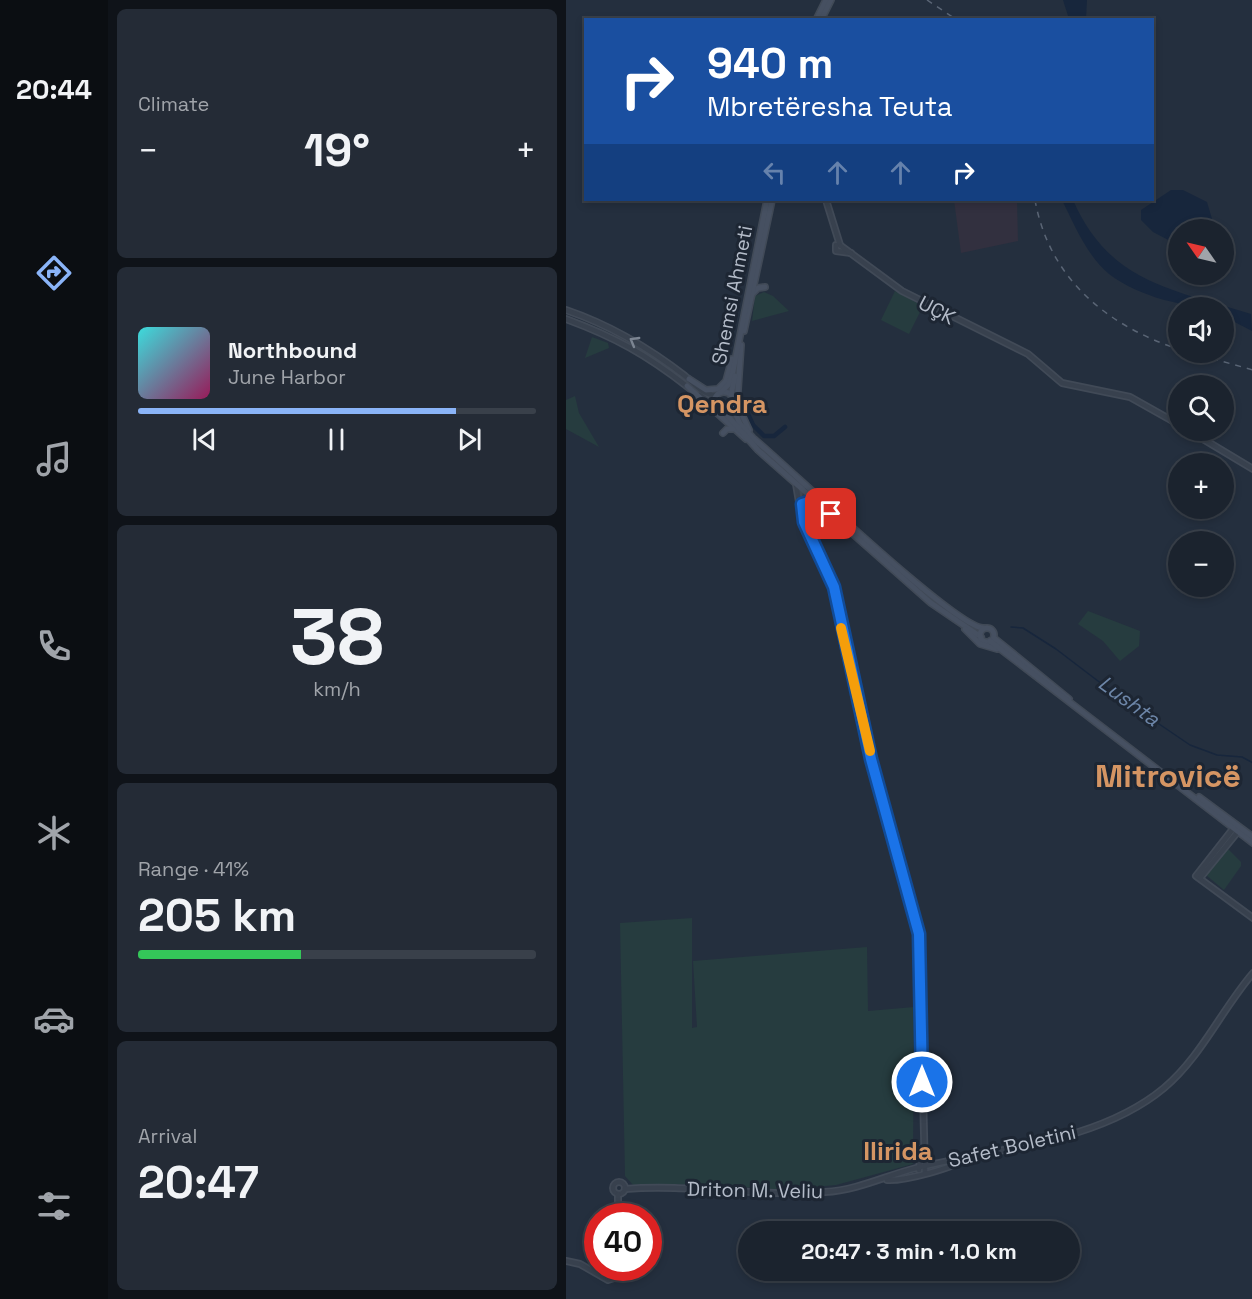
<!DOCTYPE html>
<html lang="en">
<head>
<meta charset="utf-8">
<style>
  :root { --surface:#1b232e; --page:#242b36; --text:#f1f3f6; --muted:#a0a4aa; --line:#39404a; --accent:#8ab4f8 }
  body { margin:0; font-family:"Space Grotesk",sans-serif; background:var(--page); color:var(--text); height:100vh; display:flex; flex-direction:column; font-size:22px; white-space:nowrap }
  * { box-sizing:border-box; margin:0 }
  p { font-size:20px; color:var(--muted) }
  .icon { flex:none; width:33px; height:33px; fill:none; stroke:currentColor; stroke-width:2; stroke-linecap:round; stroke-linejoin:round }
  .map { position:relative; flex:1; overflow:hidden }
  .panel { display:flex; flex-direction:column; gap:9px; padding:9px; background:#0f1319; width:458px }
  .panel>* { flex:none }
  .top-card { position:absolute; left:18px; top:18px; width:570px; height:183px; border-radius:0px; box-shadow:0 3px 9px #0003,0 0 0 2px var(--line); background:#1a4fa0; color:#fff; overflow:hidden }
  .needle { width:39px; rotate:304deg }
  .fabs { position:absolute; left:602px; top:219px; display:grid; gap:12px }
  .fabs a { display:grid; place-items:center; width:66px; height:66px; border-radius:50%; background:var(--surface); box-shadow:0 3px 9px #0003,0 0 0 2px var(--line); font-size:30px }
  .speed { position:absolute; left:18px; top:1203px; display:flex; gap:12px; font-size:30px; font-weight:700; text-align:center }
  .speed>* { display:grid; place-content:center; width:78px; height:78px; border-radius:50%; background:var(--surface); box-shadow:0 3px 9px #0003,0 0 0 2px var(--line); line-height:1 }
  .speed .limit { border:9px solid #d22; background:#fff; color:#111 }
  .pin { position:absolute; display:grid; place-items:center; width:51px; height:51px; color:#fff; margin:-26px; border-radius:12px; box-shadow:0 3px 9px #0006 }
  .me { position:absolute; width:66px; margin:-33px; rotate:0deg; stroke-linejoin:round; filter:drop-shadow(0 0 4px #0008) }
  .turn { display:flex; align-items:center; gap:21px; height:126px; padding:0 24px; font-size:27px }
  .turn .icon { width:78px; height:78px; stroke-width:2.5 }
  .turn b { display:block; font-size:42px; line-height:51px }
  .lanes { display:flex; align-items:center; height:57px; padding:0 24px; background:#0003; justify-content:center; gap:30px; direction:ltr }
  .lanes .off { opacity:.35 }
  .big { font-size:45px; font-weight:600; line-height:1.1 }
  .panel .widget { flex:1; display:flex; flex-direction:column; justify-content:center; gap:9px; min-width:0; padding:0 21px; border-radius:9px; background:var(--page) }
  .panel .dial { align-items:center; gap:0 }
  .dial b { font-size:78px; line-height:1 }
  .song { display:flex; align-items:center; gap:18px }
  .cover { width:72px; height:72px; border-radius:9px; background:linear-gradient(135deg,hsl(180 70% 55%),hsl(330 70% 35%)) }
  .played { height:6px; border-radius:3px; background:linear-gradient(90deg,var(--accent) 80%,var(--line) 80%) }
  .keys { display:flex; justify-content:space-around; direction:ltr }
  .heat { display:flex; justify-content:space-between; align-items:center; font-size:33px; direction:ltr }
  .charge { height:9px; border-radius:4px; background:linear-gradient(90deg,#34c759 41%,var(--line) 0) }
  .trip { position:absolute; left:172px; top:1221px; width:342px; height:60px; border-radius:30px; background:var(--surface); box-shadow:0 3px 9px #0003,0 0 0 2px var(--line); font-weight:600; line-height:60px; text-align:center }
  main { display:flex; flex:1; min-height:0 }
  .dock { display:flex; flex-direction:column; width:108px; justify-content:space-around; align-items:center; background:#0b0e12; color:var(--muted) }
  .dock .icon { width:42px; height:42px }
  .dock .current { color:var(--accent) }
  .dock b { font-size:27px; color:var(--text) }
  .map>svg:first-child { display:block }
</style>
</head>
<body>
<main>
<nav class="dock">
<b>20:44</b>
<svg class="icon current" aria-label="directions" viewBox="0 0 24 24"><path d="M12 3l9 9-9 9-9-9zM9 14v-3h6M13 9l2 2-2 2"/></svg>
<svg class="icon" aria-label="music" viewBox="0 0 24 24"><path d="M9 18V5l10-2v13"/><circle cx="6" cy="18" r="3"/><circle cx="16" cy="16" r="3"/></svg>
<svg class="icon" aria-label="phone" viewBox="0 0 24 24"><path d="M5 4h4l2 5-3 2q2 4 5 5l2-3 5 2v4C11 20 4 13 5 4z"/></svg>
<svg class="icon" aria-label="climate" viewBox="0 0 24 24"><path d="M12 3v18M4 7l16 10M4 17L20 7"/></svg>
<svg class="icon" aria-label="car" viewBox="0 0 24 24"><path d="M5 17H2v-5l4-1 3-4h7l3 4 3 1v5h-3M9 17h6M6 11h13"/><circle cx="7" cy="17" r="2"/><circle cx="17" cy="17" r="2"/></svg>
<svg class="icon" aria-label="filters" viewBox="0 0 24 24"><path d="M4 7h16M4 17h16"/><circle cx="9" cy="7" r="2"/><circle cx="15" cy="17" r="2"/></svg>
</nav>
<section class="panel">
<div class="widget"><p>Climate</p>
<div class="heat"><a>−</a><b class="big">19°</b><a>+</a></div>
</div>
<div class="widget">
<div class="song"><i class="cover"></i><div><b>Northbound</b><p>June Harbor</p></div></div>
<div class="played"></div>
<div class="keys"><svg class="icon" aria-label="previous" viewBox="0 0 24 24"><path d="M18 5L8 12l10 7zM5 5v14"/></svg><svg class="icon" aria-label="pause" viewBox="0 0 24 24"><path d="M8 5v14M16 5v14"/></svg><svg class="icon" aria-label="next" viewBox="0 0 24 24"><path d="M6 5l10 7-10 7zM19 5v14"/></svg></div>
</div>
<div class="widget dial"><b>38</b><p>km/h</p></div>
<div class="widget"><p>Range · 41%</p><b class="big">205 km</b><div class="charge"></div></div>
<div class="widget"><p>Arrival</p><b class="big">20:47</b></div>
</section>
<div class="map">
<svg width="687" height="1299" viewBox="0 0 687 1299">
  <rect width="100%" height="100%" fill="#242f3e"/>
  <!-- medical -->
  <polygon fill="#32303f" points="388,200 451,200 452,241 395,253"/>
  <!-- green -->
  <g fill="#263c3f">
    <polygon points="329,291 357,306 343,334 315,320"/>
    <polygon points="198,292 207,296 223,311 186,321 189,296"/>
    <polygon points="26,337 42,343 43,348 19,358"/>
    <polygon points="9,396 13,413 33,447 0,429 0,400"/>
    <polygon points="522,611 574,631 573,646 554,661 537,641 512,624"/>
    <polygon points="662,849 675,862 675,866 658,890 640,875"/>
    <polygon points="126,918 126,1028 131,1027 127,961 301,947 302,1011 348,1007 347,1164 270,1185 214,1190 139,1184 67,1185 59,1176 54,923"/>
  </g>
  <!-- water -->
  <g fill="#17263c">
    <polygon points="497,0 521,0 520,19 503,19"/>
    <polygon points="605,190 617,190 641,202 649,229 612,230 612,245 587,232 575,220 575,210"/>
    <path d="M496 200H507C544 284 607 289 685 314L686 331 657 316V308C620 308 573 297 543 274 521 256 508 224 496 200Z"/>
  </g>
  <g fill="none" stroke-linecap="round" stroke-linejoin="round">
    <!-- stream -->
    <polyline stroke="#17263c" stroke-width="1.5" points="445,627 457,628 490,649 549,694 624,745 651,755 676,757 687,763"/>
    <!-- canal -->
    <polyline stroke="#17263c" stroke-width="4.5" points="176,401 187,425 198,436 208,436 219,427"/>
    <!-- tertiary casing -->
    <g stroke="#414a57" stroke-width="8">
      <g id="tertiary">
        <polyline points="260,200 274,245"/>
        <polyline points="270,245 270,251 285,253"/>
        <polyline points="275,246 336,291 462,354 496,383 564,397 612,424"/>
        <path d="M0 310C44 325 83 348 119 376 130 385 136 395 150 395"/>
        <path d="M0 319C49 337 81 355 122 387"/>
        <polyline points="134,395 148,405"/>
        <polyline points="622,430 687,469"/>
        <polyline points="230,484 235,514 265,577 305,759 353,934 359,1173"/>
        <polyline points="235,508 240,490"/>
        <polyline points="670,825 630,876 687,918"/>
        <polyline points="634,878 674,829"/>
        <polyline points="353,1170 355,1149"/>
        <path d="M321 1180C339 1181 387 1168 402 1158"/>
        <circle cx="53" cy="1188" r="6"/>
        <path d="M59 1189C125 1184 192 1197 259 1192 292 1190 319 1176 350 1168 431 1148 532 1143 598 1088 635 1057 656 1009 687 973"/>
        <polyline points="52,1216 52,1194"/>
        <polyline points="0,1261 14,1264 42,1280 48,1278 51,1268"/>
      </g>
    </g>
    <!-- secondary casing -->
    <g stroke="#414a57" stroke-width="8">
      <g id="secondary">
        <polyline points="250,20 260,0"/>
        <polyline points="255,20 265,0"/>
        <polyline points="186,294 192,288 199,287"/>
        <polyline points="178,331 206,200"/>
        <polyline points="175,345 171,404 183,430"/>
        <polyline points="123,379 140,390 152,389 160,381 166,359"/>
        <polyline points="121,386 180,439"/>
        <circle cx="158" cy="402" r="10"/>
        <polyline points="155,392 163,384 167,371 201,200"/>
        <polyline points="165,395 169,376"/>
        <path d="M167 408 174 424 187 438C220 465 391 630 418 628"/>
        <polyline points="159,413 192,450 365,603 415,637"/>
        <polyline points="157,433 161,429 167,429"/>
        <circle cx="421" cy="635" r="7"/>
        <polyline points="399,629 414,644 431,649"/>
        <polyline points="428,638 503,699"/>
        <polyline points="424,641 687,843"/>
        <polyline points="633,797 687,837"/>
      </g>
    </g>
    <!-- tertiary -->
    <use href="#tertiary" stroke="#38414e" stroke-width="4.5"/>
    <!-- secondary -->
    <use href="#secondary" stroke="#465061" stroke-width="5"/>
    <!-- rail -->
    <g stroke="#5a6575" stroke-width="1.5" stroke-dasharray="6 6" stroke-linecap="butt">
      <polyline points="361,0 391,20"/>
      <path d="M469 200C483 278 540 325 612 349"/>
      <polyline points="623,352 687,370"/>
    </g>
  </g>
  <!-- one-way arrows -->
  <defs><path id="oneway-chevron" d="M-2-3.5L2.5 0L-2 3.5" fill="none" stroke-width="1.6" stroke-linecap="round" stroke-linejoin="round" transform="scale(1.5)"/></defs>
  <use stroke="#7c8592" href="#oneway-chevron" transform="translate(68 341) rotate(-150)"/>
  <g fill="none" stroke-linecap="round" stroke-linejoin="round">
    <!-- route casing -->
    <g stroke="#114b97" stroke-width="15">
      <polyline id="route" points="265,514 249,500 236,504 238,522 268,587 305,759 353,934 356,1082"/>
    </g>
    <!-- route -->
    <use href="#route" stroke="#1a73e8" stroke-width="10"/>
    <!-- slow -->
    <polyline stroke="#f59e0b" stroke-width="10" points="275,628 304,751"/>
  </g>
  <g text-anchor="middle" stroke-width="6" stroke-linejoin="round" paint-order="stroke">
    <!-- street labels -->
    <g font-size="20" fill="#b4bcc9" stroke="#1d2633">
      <text transform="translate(166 295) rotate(-79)" y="7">Shemsi Ahmeti</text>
      <text transform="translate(371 310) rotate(28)" y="7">UÇK</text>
      <text transform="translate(446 1146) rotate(-13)" y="7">Safet Boletini</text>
      <text transform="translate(189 1190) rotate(1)" y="7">Driton M. Veliu</text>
    </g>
    <!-- water labels -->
    <g font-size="21" font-style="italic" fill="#6d86a8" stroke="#1d2633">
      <text transform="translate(563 701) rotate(36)" y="7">Lushta</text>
    </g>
    <!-- district labels -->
    <g font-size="26" font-weight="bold" fill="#d59563" stroke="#1d2633">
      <text x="156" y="413">Qendra</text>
      <text x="332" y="1160">Ilirida</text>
    </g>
    <!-- town labels -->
    <g font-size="32" font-weight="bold" fill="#d59563" stroke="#1d2633">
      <text x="602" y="787">Mitrovicë</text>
    </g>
  </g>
</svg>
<div class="fabs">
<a><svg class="needle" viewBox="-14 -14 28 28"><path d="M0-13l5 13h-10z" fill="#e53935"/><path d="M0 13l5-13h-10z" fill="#a0a4aa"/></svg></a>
<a><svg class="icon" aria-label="sound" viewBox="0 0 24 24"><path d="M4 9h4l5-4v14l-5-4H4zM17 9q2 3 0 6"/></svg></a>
<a><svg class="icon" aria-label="search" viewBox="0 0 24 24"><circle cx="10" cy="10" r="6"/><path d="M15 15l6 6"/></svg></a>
<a>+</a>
<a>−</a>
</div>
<div class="speed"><div class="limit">40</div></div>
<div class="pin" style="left:265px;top:514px;background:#d93025"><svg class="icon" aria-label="arrive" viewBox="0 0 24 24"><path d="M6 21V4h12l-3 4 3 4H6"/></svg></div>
<svg class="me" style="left:356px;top:1082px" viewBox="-20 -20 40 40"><circle r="17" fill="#1a73e8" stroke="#fff" stroke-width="3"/><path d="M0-11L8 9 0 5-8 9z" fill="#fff"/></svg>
<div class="trip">20:47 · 3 min · 1.0 km</div>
<div class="top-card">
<div class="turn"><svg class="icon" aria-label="right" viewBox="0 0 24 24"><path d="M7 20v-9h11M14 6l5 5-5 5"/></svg><div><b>940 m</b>Mbretëresha Teuta</div></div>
<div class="lanes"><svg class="icon off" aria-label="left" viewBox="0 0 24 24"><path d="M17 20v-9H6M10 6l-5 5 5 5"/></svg><svg class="icon off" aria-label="ahead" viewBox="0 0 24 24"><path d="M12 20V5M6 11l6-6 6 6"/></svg><svg class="icon off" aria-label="ahead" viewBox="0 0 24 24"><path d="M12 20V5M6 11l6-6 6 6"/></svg><svg class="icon" aria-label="right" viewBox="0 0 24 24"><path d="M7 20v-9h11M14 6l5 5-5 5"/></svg></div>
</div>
</div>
</main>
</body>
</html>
